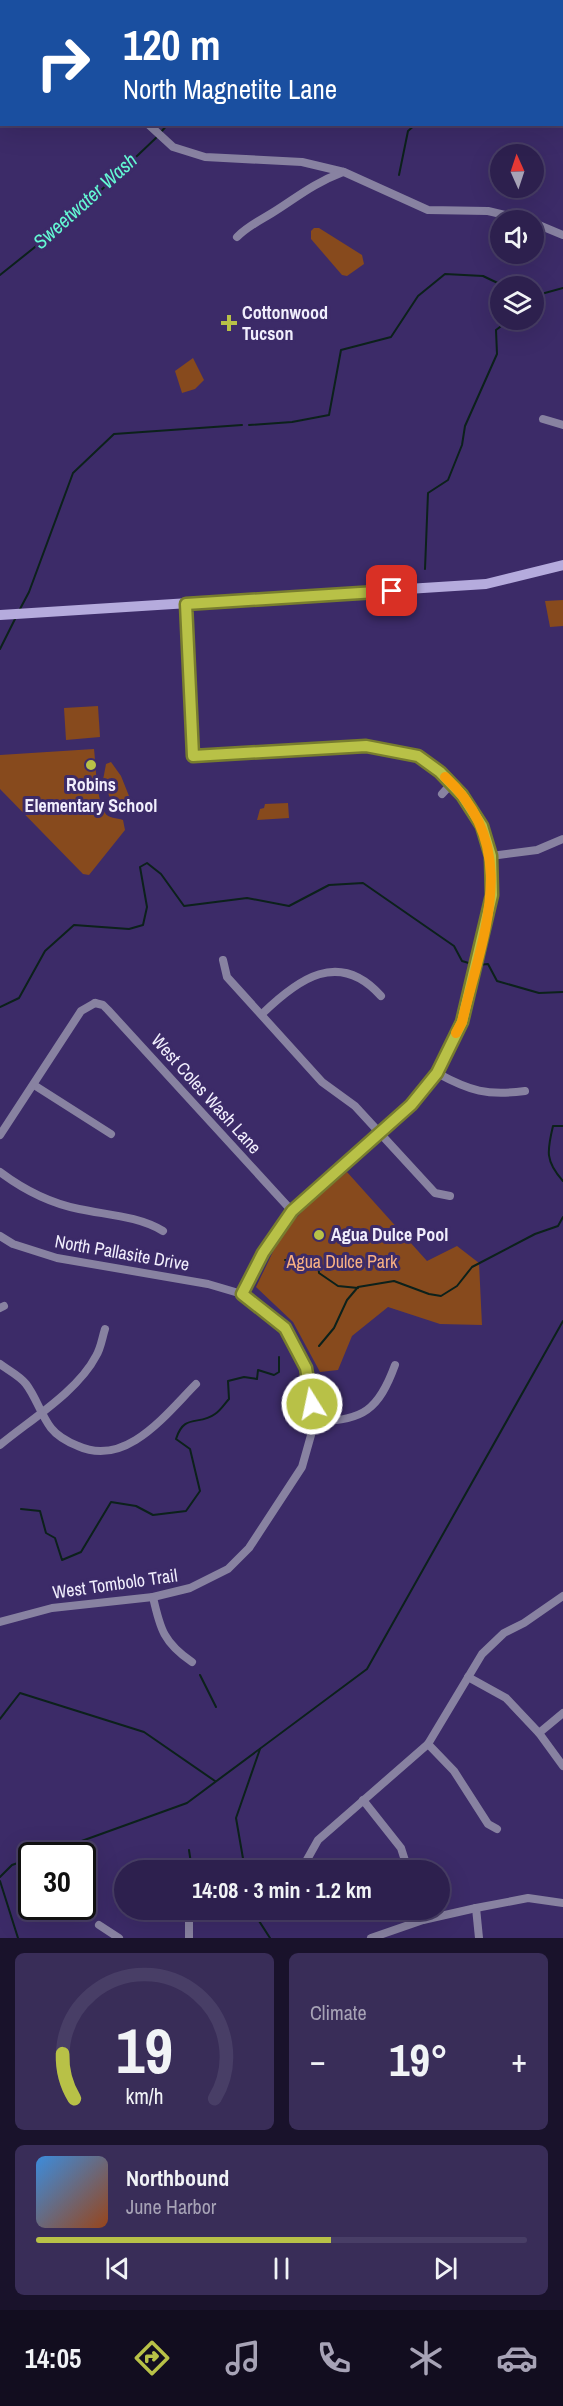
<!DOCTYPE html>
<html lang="en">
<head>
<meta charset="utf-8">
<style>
  :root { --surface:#2d204e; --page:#392d58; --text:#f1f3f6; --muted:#a7a3b6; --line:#483e66; --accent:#b8c147 }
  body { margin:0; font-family:"Archivo Narrow",sans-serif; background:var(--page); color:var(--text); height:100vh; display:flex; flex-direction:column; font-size:22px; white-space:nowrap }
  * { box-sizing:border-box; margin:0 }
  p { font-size:20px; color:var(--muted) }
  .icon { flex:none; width:33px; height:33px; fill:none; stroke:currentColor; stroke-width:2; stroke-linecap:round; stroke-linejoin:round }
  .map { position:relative; height:1938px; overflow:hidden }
  .drawer { display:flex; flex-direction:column; gap:15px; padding:15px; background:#19122b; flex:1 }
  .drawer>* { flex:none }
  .banner { position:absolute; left:0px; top:0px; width:564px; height:126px; box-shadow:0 6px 24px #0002,0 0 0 2px var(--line); background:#1a4fa0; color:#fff; overflow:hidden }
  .needle { width:39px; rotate:357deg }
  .fabs { position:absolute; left:490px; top:144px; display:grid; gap:12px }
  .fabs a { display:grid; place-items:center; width:54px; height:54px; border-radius:50%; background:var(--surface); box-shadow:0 6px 24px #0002,0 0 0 2px var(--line); font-size:30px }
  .speed { position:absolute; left:18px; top:1842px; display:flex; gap:12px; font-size:30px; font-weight:700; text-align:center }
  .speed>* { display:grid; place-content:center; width:78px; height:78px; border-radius:50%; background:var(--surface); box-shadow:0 6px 24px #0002,0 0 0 2px var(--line); line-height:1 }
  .speed .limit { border:3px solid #111; border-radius:9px; background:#fff; color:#111 }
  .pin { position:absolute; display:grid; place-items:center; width:51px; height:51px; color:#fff; margin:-26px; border-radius:12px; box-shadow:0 3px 9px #0006 }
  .me { position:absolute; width:66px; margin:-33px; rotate:350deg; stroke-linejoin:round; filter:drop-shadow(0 0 4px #0008) }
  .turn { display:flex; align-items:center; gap:21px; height:126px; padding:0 24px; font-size:27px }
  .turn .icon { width:78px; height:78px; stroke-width:2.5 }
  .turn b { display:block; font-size:42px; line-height:51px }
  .big { font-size:45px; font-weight:700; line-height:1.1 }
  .drawer .widget { flex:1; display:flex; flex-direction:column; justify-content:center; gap:9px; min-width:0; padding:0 21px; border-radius:9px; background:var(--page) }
  .drawer .dial { align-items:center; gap:0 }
  .dial svg { height:156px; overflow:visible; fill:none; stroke:var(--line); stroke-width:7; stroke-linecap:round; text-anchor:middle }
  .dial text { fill:var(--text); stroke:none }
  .song { display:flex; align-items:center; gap:18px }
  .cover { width:72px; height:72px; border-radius:9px; background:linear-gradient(135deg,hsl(210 70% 55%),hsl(20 70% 35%)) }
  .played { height:6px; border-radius:3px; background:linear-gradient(90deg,var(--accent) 60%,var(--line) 60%) }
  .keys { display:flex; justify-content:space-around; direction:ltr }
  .heat { display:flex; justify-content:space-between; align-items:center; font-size:33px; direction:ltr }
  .drawer .tiles { flex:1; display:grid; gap:15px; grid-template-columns:1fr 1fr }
  .widget:last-child { grid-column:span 2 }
  .trip { position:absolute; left:114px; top:1860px; width:336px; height:60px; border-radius:30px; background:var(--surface); box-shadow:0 6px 24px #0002,0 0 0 2px var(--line); font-weight:700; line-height:60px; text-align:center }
  .tabs { display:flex; height:96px; justify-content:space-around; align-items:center; background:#120d1f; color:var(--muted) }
  .tabs .icon { width:42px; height:42px }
  .tabs .active { color:var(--accent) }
  .tabs b { font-size:27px; color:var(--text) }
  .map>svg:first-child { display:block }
</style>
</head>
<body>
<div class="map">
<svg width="563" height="1938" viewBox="0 0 563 1938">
  <rect width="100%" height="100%" fill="#3c2b68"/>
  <!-- green -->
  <g fill="#874a1d">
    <polygon points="314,228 319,228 362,255 364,264 347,276 342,275 311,239 311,231"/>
    <polygon points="193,358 204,380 195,389 182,393 175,371"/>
    <polygon points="563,600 563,626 550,627 545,601"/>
    <polygon points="98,706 100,737 66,740 64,708"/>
    <path d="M94 749C96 766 96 798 105 813 108 818 117 818 123 820L125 830 89 875 83 874 0 789V755Z"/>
    <polygon points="111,762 121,776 135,811 130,814 115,811 103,780 106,764"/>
    <polygon points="288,803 289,818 257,820 260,809 264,808 265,804"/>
    <polygon points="347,1172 427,1261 457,1246 479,1263 482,1325 440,1324 388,1307 352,1336 338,1370 320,1372 293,1322 256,1287 282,1233 311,1202"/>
  </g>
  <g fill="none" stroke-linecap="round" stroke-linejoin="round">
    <!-- stream -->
    <g stroke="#0c211b" stroke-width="2">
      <polyline points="214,0 214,2"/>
      <polyline points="223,2 223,0"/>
      <polyline points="496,2 496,0"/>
      <polyline points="161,132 168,124"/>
      <polyline points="399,175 408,131 416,124"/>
      <polyline points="0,275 75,215 158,136"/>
      <polyline points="534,296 563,288"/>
      <polyline points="249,425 292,422 329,415 341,350 391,337 418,296 445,274 483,276 504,286"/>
      <polyline points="425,569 428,493 448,480 462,445 465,426 497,354 496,330 509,320"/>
      <polyline points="20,609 29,592 73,473 114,434 242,425"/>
      <polyline points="0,649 15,619"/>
      <polyline points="478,965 488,964 497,981 539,993 563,992"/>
      <polyline points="0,1007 19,998 45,951 74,925 129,929 143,925 147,907 140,867 147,863 161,874 184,906 247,898 289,906 329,885 363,883 454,946 462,961 472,964"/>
      <path d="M563 1126H553C547 1151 545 1161 563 1181"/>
      <polyline points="285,1260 311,1260 318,1264 319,1273 338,1286 358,1288"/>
      <polyline points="319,1346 334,1328 347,1300 358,1287 394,1281 429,1294 441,1296 457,1286 472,1267 535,1234 558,1226 563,1217"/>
      <path d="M21 1509 40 1511 46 1533 55 1538 62 1560 81 1552 111 1502 136 1506 153 1515 186 1511 200 1491 190 1449 176 1439C184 1413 199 1426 215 1414 221 1410 225 1403 229 1399L228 1381 244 1377 257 1379 258 1370 274 1375 279 1372V1357"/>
      <polyline points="200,1675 216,1707"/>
      <polyline points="0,1719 20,1693 144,1732 215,1781"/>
      <polyline points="189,1850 192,1870"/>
      <polyline points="40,1856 187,1803 367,1669 563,1321"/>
      <polyline points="245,1870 236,1818 260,1749"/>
      <polyline points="0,1877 12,1865 32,1858"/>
      <polyline points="0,1881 18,1938"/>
      <polyline points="82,1905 83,1908"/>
      <polyline points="252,1910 270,1938"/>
    </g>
    <!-- street -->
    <g stroke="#8882a1" stroke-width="8">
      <polyline points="0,96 2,96"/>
      <polyline points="148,124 173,147 205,157 302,162 344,172 428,210 488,211 527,220"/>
      <polyline points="534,223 563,235"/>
      <path d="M237 237C248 226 259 221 272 213 299 196 312 184 343 172"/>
      <polyline points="543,419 563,425"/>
      <path d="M186 604 193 756C245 753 376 736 419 757 438 766 456 786 468 804 506 865 490 904 474 969 466 1005 457 1044 435 1075 400 1125 338 1165 294 1209 271 1232 257 1266 242 1294"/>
      <polyline points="442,794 452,783"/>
      <polyline points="491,856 537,850 563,839"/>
      <polyline points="223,960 227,977 322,1082 355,1106 435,1193 450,1196"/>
      <polyline points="95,1003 103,1005 108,1010 292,1211"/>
      <path d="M262 1014C298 979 339 949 381 996"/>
      <path d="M437 1073C470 1091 487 1096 525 1091"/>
      <polyline points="34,1085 111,1134"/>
      <polyline points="0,1135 81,1011 95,1003"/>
      <path d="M0 1172C24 1190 49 1203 79 1209 107 1215 138 1216 163 1231"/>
      <polyline points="0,1236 13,1244 57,1258 208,1284 242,1294 285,1328 306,1368 315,1421 302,1467 249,1548 228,1569 190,1588 153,1597 52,1608 0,1622"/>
      <polyline points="0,1308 4,1306"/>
      <path d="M0 1364C8 1370 20 1376 26 1384 36 1397 41 1415 51 1428 58 1437 68 1442 78 1446 126 1468 166 1414 196 1384"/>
      <path d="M315 1421C363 1422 379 1409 395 1365"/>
      <path d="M0 1445C30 1420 78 1391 96 1356 101 1348 102 1338 105 1329"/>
      <path d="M153 1597C160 1629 164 1643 192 1662"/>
      <polyline points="468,1677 506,1698 539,1733 563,1766"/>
      <polyline points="539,1733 563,1713"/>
      <polyline points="428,1744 454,1771 488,1824 497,1829"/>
      <polyline points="363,1800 401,1848 408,1870"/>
      <polyline points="304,1870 304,1865 318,1840 428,1744 482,1654 504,1633 524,1623 563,1596"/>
      <polyline points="476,1908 479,1938"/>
      <polyline points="420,1910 423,1920"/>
      <polyline points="99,1925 119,1938"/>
      <polyline points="189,1938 189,1910"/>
      <polyline points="371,1938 423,1920 476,1908 528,1898 563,1903"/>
    </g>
    <!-- secondary -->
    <polyline stroke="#b5abdd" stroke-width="10" points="0,615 486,584 563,565"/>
  </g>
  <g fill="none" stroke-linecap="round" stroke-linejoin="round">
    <!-- route casing -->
    <g stroke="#787d2e" stroke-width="15">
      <polyline id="route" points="312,1404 306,1368 285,1328 242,1294 263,1253 292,1211 411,1105 437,1073 462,1022 492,895 491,856 482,826 462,795 440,772 418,756 366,746 193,756 186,604 392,591"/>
    </g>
    <!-- route -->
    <use href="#route" stroke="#b8c147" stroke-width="10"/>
    <!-- slow -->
    <path stroke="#f59e0b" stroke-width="10" d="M445 777C523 848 482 936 462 1022L456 1033"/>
  </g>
  <!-- markers -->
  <g fill="#b8c147" stroke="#3c2b68" stroke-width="2">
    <path d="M226 314h6v6h6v6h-6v6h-6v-6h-6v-6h6z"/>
    <circle cx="91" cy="765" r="6"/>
    <circle cx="319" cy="1235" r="6"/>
  </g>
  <g text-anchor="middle" stroke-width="6" stroke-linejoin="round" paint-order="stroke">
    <!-- poi labels -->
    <g font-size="18" font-weight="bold" fill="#f1eefd" stroke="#3c2b68" text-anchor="start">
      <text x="242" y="319">Cottonwood<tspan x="242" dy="21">Tucson</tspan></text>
      <text x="91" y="791" text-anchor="middle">Robins<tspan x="91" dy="21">Elementary School</tspan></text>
      <text x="331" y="1241">Agua Dulce Pool</text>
    </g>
    <!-- street labels -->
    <g font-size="18" fill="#f1eefd" stroke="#3c2b68">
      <text transform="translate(206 1094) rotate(48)" y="6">West Coles Wash Lane</text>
      <text transform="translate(122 1253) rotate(10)" y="6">North Pallasite Drive</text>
      <text transform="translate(115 1584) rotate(-8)" y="6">West Tombolo Trail</text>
    </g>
    <!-- park labels -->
    <g font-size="18" fill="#f9b183" stroke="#3c2b68">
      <text x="342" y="1268">Agua Dulce Park</text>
    </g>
    <!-- water labels -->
    <g font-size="20" font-style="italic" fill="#64f9d4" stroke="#3c2b68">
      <text transform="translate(85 201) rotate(-42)" y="7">Sweetwater Wash</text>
    </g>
  </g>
</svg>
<div class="fabs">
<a><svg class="needle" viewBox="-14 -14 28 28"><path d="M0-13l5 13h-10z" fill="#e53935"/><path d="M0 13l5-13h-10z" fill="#a7a3b6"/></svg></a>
<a><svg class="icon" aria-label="sound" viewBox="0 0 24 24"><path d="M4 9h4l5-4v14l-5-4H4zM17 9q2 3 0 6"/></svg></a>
<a><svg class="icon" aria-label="layers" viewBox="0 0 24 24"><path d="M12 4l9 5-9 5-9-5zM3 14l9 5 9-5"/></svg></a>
</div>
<div class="speed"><div class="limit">30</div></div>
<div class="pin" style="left:392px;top:591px;background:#d93025"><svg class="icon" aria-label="arrive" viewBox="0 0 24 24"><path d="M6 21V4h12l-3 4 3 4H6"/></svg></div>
<svg class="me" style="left:312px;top:1404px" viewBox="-20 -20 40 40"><circle r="17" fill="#b8c147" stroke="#fff" stroke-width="3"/><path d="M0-11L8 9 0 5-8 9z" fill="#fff"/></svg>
<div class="trip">14:08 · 3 min · 1.2 km</div>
<div class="banner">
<div class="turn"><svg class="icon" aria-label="right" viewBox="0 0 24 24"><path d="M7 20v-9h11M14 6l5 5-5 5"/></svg><div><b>120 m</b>North Magnetite Lane</div></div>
</div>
</div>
<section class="drawer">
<div class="tiles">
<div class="widget dial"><svg viewBox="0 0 100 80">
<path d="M14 69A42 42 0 1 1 86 69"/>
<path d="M14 69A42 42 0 0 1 8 46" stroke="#b8c147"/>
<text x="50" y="56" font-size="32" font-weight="700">19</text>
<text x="50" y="72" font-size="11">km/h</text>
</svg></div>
<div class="widget"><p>Climate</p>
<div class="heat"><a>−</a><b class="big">19°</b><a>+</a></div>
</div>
<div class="widget">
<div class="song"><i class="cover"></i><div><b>Northbound</b><p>June Harbor</p></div></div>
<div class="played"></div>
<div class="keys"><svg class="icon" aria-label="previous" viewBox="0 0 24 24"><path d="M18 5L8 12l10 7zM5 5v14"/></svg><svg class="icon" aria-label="pause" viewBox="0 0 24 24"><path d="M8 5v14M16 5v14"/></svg><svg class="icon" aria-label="next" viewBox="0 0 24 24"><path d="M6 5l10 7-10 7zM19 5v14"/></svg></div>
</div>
</div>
</section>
<nav class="tabs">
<b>14:05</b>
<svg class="icon active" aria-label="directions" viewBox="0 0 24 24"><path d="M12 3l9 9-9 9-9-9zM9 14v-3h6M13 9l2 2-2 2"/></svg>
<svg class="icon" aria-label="music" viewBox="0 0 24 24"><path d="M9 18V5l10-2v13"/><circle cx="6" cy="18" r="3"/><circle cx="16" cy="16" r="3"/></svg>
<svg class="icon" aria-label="phone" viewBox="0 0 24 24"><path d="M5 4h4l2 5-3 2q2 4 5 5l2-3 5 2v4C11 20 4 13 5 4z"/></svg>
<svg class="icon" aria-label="climate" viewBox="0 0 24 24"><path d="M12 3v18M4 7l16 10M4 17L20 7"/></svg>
<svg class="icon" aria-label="car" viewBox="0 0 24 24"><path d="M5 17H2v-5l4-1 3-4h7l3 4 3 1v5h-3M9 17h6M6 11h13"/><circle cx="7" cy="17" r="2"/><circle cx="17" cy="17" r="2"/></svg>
</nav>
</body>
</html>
